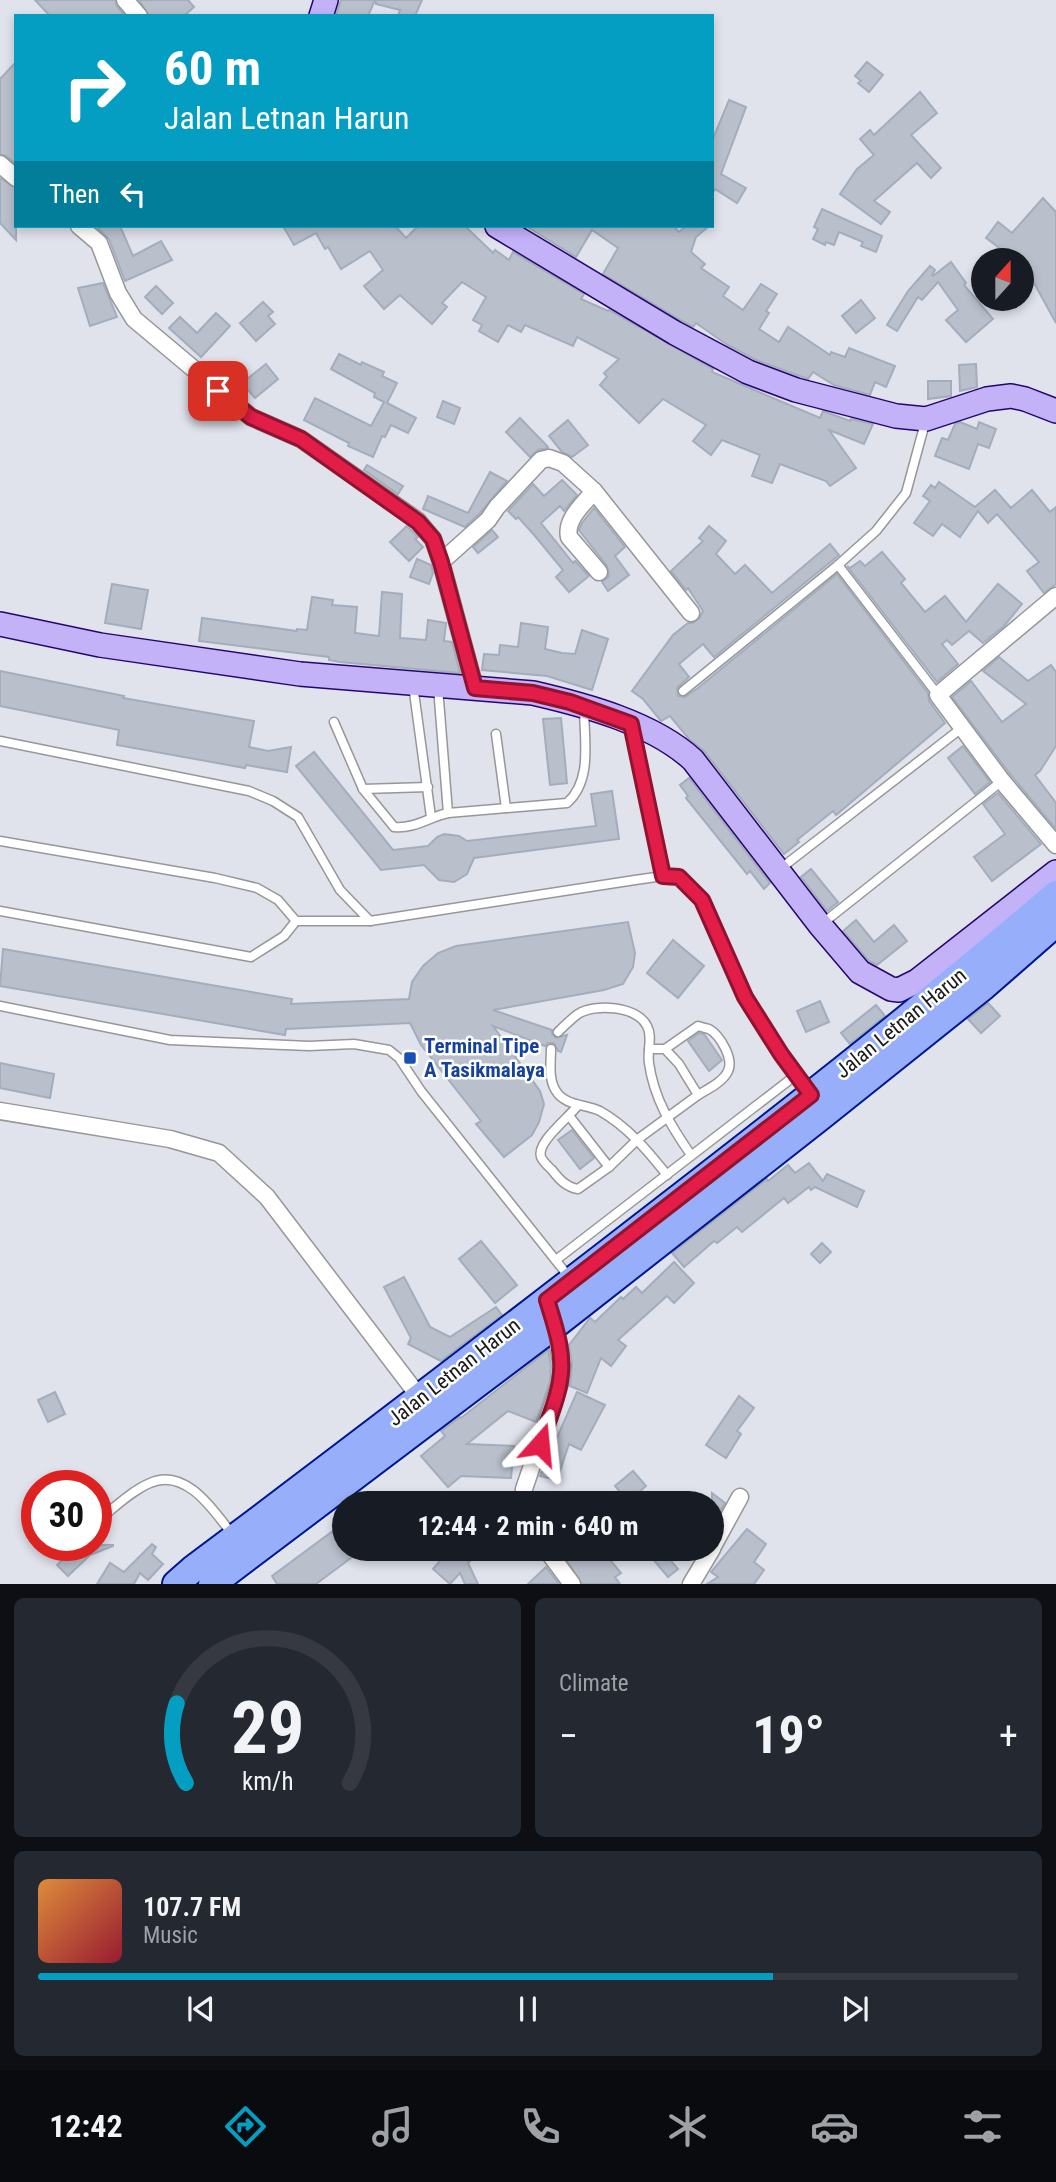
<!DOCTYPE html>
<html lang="en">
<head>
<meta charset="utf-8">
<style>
  :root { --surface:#171b24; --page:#242831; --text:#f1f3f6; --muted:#9ea1a6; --line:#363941; --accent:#039ec2 }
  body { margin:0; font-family:"Roboto Condensed",sans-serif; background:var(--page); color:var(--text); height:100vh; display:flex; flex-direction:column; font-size:26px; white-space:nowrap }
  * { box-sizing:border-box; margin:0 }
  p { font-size:23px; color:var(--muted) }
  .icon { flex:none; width:38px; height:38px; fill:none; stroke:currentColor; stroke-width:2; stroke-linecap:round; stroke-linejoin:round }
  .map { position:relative; height:1584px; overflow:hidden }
  .panel { display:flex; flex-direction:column; gap:14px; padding:14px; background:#0d0f14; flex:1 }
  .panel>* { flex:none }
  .banner { position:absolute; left:14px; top:14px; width:700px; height:214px; border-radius:0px; box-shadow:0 4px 10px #0003; background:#039ec2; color:#fff; overflow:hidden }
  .needle { width:46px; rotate:21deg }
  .controls { position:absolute; left:971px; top:248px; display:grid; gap:14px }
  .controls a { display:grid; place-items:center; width:63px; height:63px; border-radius:50%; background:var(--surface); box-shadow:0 4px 10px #0003; font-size:35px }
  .speed { position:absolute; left:21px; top:1470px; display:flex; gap:14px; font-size:35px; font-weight:700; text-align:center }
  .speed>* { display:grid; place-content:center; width:91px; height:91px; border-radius:50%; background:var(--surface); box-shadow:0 4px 10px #0003; line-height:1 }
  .speed .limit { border:10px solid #d22; background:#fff; color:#111 }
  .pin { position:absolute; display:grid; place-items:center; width:60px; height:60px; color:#fff; margin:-30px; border-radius:14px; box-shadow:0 4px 10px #0006 }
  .me { position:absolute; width:77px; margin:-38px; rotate:18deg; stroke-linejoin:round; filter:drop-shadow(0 0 5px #0008) }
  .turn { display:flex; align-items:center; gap:24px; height:147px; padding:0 35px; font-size:32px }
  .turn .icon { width:91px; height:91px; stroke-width:2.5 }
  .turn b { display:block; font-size:49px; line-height:60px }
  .then { display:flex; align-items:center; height:66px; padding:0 35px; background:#0003; gap:14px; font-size:26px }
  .big { font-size:52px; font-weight:700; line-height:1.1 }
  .panel .card { flex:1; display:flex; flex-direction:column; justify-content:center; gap:10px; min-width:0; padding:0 24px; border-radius:10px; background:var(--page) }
  .panel .dial { align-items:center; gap:0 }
  .dial svg { height:182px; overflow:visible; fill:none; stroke:var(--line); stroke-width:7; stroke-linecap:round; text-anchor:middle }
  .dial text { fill:var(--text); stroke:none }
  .song { display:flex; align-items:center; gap:21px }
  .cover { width:84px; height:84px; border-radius:10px; background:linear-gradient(135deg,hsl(30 70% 55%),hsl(350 70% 35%)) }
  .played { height:7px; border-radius:4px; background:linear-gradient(90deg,var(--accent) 75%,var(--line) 75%) }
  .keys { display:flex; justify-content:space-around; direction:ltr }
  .heat { display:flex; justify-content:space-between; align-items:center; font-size:38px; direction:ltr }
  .panel .tiles { flex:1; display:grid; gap:14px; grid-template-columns:1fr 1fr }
  .card:last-child { grid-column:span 2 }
  .trip { position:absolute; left:332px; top:1491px; width:392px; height:70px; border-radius:35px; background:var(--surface); box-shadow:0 4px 10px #0003; font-weight:700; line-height:70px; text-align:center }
  .tab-bar { display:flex; height:112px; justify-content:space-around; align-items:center; background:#090b0e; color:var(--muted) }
  .tab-bar .icon { width:49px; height:49px }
  .tab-bar .selected { color:var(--accent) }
  .tab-bar b { font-size:32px; color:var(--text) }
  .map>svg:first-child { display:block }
</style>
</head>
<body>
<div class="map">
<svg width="1056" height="1584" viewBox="0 0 1056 1584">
  <rect width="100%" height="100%" fill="#e0e2ec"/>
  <!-- building -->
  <g fill="#b9c0cc" stroke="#a3adbd" stroke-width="2">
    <polygon points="35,0 115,0 117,6 125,16 50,16"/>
    <polygon points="139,0 188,0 194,7 184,16 149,16"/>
    <polygon points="341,0 375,0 368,16 336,16"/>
    <polygon points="376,0 422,0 415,16 398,16 400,10 376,4"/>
    <polygon points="16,62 16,164 6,156 0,154 0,79"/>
    <polygon points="867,62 883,75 869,92 858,83 861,81 855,76"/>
    <polygon points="920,92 937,113 911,135 941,168 931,178 917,163 874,201 890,212 881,224 840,194 857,169 874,155 860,139 870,130 874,135"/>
    <polygon points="729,100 746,107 721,174 746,188 737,203 715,189 712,194 712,141"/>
    <polygon points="0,178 16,188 16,240 0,223"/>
    <polygon points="1043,198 1056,212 1056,323 1022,261 997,261 1005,252 986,238 998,222 1012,233"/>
    <polygon points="822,209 882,236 876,252 861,246 863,242 839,232 834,245 826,242 825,245 813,239 818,229 814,227"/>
    <polygon points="96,226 120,226 133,256 161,241 172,260 125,281 109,239"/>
    <polygon points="283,226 395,226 406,238 418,226 465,226 493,253 495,250 509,260 513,252 584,294 581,299 608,311 609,310 713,369 712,372 820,418 823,411 850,421 851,419 873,424 864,444 829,430 856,468 830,486 826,481 780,464 772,483 752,476 760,455 722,440 711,455 693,441 706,425 663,399 639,423 600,385 607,377 604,373 619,359 577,337 573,346 525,325 521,332 508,325 498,342 479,331 482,325 473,320 486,297 462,282 442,303 447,307 432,324 400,295 384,309 364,286 383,270 370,251 341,269 328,247 325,249 316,233 294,245"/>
    <polygon points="526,226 673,226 679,232 686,226 709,226 696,237 691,252 705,264 701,268 729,287 723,296 743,310 761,284 777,294 766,311 769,313 759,329 779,342 788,327 830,355 831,352 845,357 849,348 895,366 886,387 875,382 870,395 834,385 813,372 808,379 754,359 726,344 696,323 693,327 682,321 603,274 618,248 592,230 576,257"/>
    <polygon points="951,262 966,283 964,285 993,319 966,342 946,320 958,310 938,282 922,300 918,297 897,331 887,325 908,291 930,266 935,270 932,275 933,276"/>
    <polygon points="103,283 117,317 90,326 78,288"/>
    <polygon points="156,286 173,303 162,314 145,297"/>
    <polygon points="861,300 875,318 856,333 842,316"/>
    <polygon points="263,302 273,312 268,316 275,324 256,341 240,323"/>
    <polygon points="216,313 230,326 201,357 169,328 180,317 197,333"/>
    <polygon points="339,354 361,365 362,362 384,372 382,376 397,383 387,403 416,418 408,433 391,425 385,437 382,436 373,457 348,446 349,443 304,420 315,398 371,426 384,402 374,397 375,393 331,369"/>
    <polygon points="266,364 278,379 255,398 242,383"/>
    <polygon points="976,364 977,387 960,391 959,365"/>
    <polygon points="928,381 951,381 951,396 928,399"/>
    <polygon points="443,401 460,408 454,424 437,417"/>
    <polygon points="520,418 548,447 548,448 538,450 530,457 506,432"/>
    <polygon points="568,420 588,445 572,457 562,452 549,436"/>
    <polygon points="960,422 977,429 979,422 996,429 989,448 978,444 969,469 935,456 942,438 948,440 955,424"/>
    <polygon points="367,465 403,486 398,494 364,470"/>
    <polygon points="490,472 507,481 480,513 465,527 423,509 428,496 468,513"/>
    <polygon points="562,480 577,495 564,511 560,506 541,523 573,563 575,561 589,576 569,592 556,577 563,570 535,536 518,517 516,519 508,511 533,484 544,496"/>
    <polygon points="939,482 975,507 995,490 1011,508 1032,490 1050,512 1056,507 1056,584 1044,593 1027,571 1039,562 997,514 988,523 978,511 960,537 942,524 933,536 914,523 930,501 923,496 931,485 935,488"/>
    <polygon points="594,508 625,547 615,556 629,575 608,591 602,582 609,576 607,566 579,530 582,523"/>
    <polygon points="407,526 418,537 415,539 423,547 409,561 390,542"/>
    <polygon points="709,526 726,541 716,554 735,574 745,565 772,593 830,544 839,555 714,657 703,644 679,664 689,677 677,688 678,696 685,697 698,688 837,574 928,693 929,701 945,723 836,815 833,811 797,840 799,842 784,854 704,751 689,739 670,716 661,721 643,699 632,691 673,635 688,623 693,623 700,617 703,611 688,588 686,590 671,571 703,541 699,538"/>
    <polygon points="492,530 498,537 478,553 473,547"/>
    <polygon points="882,552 905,579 901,583 925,612 945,596 966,622 998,584 1022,604 1004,626 983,643 969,631 952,645 947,640 942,644 958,664 937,682 847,566 850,568 860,561 865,566"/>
    <polygon points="417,559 431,565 433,573 429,584 410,577"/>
    <polygon points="112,584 148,590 141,629 105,623"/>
    <polygon points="382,592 402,594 400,638 426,640 428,620 446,623 444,641 452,642 460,673 340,662 329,660 329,657 199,641 202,618 297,631 297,629 307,630 312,597 333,600 332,605 357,607 355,633 379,636"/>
    <polygon points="521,623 548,627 545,649 562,653 575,654 582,630 608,639 592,690 547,676 482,670 484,654 499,655 500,645 518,647"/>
    <polygon points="999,657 1028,681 1051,665 1056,672 1056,746 1040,771 1035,775 1056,803 1056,829 1010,774 952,697 971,681 1002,722 1026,704 983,671"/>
    <polygon points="0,671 124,696 123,698 254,721 249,747 268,751 291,747 287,772 246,765 245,768 117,745 119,730 0,706"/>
    <polygon points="561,718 567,783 550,785 543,719"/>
    <polygon points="963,746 990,782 975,794 948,758"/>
    <polygon points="314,752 393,850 428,846 437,837 444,834 459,836 467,841 596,826 591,794 612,791 619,839 474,858 467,874 454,882 439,880 424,865 381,870 296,766"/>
    <polygon points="689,778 770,883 764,889 750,871 747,874 686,798 688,796 680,785"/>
    <polygon points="998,793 1041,844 992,881 974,857 1005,834 983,804"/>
    <polygon points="811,869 838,902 827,911 801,877"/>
    <polygon points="856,920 874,942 894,925 907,941 877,965 869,961 843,931"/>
    <polygon points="628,922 635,953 633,967 623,984 604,990 493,1010 552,1030 552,1034 556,1038 567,1035 561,1052 558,1051 554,1043 548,1043 545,1046 493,1026 540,1091 544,1104 539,1122 532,1135 504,1157 476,1124 481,1121 421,1045 410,1023 286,1029 285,1035 0,986 3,949 292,999 291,1004 409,999 412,982 423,966 438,953 456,946"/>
    <polygon points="673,940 704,966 678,998 647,973"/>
    <polygon points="820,1001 829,1022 806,1032 797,1011"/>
    <polygon points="988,1003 1000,1016 981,1033 968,1019"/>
    <polygon points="876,1005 885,1016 850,1044 841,1033"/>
    <polygon points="699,1033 704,1034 722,1060 709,1071 688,1041"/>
    <polygon points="0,1063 54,1074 50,1098 0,1088"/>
    <polygon points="572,1130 594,1158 580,1169 558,1140"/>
    <polygon points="809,1163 823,1181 827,1174 864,1191 857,1207 815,1187 811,1190 809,1187 788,1203 784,1198 742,1232 737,1227 717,1243 714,1241 684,1267 672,1253 767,1179 768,1181 788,1165 795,1173"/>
    <polygon points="481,1241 517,1285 495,1303 459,1259"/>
    <polygon points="822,1243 831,1252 820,1263 811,1254"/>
    <polygon points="674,1262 694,1283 674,1303 667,1296 618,1340 626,1346 611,1366 601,1358 587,1393 570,1386 572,1364 569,1345 590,1318 595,1322 621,1297 623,1299 636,1287 642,1293"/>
    <polygon points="404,1277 430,1327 450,1337 496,1307 502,1315 441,1361 408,1344 411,1338 384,1287"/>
    <polygon points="548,1350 551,1366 550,1381 536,1422 508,1411 467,1444 514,1446 511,1478 461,1476 448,1487 421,1456 445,1436 441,1431 460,1417 461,1418"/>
    <polygon points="55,1392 65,1414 48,1422 38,1400"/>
    <polygon points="577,1392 605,1405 581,1450 569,1444 557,1480 540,1476"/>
    <polygon points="739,1396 754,1408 737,1431 741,1434 726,1458 706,1445"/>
    <polygon points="633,1471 646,1486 628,1502 615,1486"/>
    <polygon points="712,1493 725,1503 716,1518 712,1515"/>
    <polygon points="337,1528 345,1538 345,1549 363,1549 316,1584 277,1584 272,1576"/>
    <polygon points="747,1529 766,1544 754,1562 764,1570 754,1584 707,1584 718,1577 711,1572"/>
    <polygon points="152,1544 156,1547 152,1554 163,1564 148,1580 140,1573 134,1584 97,1584 110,1563 124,1572"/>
    <polygon points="78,1545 113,1545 113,1546 90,1555 68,1576 57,1565"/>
    <polygon points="450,1549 460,1549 472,1559 468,1563 478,1584 465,1584 460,1573 450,1584 433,1569"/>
    <polygon points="564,1549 601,1549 621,1573 615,1577 620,1584 582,1584 561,1552"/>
    <polygon points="662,1550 678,1569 668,1577 652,1558"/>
    <polygon points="546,1567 559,1584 528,1584"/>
  </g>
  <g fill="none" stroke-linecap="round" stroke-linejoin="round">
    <!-- lane casing -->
    <g stroke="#979797" stroke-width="11">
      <g id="lane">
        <polyline points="838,565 938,695"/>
        <polyline points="413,685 431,817"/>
        <polyline points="438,687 448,813"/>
        <polyline points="683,691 838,565 876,531 906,493 925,423"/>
        <path d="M334 722 363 789 394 827C415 829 429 817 448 813L567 803C593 780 584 739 584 707"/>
        <polyline points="632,727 663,876"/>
        <polyline points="496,734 506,808"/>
        <polyline points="0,741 249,791 273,801 298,817 340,890 370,921 635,880 663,876 679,877 702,900 712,928 745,997 781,1054 808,1091"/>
        <polyline points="363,789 428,787"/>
        <polyline points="0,841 215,878 257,888 278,900 296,921 370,921"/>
        <polyline points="780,869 963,727"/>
        <polyline points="0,911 251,957 284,936 296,921"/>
        <polyline points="823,923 1002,781"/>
        <polyline points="0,1006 170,1040 309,1046 354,1044 389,1050 399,1058 421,1091 569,1277"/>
        <path d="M558 1032C564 1026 571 1019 578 1014 595 1003 637 1006 647 1026 653 1037 647 1050 649 1063 654 1099 671 1126 691 1155"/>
        <path d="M551 1049C551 1062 548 1079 556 1091 565 1106 586 1104 600 1111 628 1127 647 1150 667 1175"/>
        <path d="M665 1049 698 1026C701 1027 705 1028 709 1029 720 1035 734 1059 728 1071 723 1082 708 1089 698 1095"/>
        <path d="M578 1105C569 1118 536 1142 541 1157 543 1162 548 1166 552 1170 559 1179 566 1187 578 1189L609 1167 638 1139 698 1095 679 1064 665 1049H649"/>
        <polyline points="570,1117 609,1167"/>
        <polyline points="556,1260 796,1075"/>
        <path d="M96 1522C113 1509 131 1491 150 1483 186 1467 214 1511 232 1534"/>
      </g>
    </g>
    <!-- street casing -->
    <g stroke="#979797" stroke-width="19">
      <g id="street">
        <polyline points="125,0 139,16"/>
        <polyline points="0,164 16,178"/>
        <polyline points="79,226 99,243 118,293 134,319 251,417 301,439 418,521 433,539 441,562 475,688"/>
        <path d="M594 491C584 504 565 519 569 537L599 572"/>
        <polyline points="441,562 488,520 497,507 541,460 549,458 563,463 594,491 691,613"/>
        <polyline points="1056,596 938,695 1002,781 1056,845"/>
        <polyline points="0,1111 170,1139 219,1153 267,1197 424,1403"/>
        <polyline points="523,1503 524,1489 560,1383 562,1366 553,1320"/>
        <polyline points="712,1548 740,1497"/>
        <polyline points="546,1549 572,1584"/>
        <polyline points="691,1584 712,1549"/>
      </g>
    </g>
    <!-- secondary casing -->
    <g stroke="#25066d" stroke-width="26">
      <g id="secondary">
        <polyline points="321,16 326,0"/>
        <polyline points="497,226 675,333 748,372 796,390 896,416 926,419 987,399 1011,396 1025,399 1056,411"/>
        <path d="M0 624 100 645 300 674 533 693C585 705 653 723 693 760L820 925 860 972 891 989 899 990 917 981 1056 872"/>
      </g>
    </g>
    <!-- primary casing -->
    <g stroke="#02168f" stroke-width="30">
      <g id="primary">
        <path d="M176 1584 193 1569C336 1462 477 1354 618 1245 766 1131 914 1016 1056 894"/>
        <polyline points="212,1584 555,1325 824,1114 984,986 1056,923"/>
      </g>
    </g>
    <!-- lane -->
    <use href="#lane" stroke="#fff" stroke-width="8"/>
    <!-- street -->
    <use href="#street" stroke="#fff" stroke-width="16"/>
    <!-- secondary -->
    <use href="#secondary" stroke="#c3b2f8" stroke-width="23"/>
    <!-- primary -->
    <use href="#primary" stroke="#97affa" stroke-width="26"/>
  </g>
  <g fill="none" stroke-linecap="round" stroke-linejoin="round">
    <!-- route casing -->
    <g stroke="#92132f" stroke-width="18">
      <path id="route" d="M218 391 251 417 301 439 418 522 433 539 441 562 475 688 533 693 570 702 631 724 663 876 679 877 702 900 745 997 781 1054 811 1095 547 1300C555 1326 565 1353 560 1381 557 1402 547 1423 540 1444"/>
    </g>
    <!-- route -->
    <use href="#route" stroke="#e11d48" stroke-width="12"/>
  </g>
  <!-- markers -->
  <rect fill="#1a4fb4" stroke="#fff" stroke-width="2.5" x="403" y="1051" width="14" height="14" rx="3.5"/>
  <g text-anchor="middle" stroke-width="5" stroke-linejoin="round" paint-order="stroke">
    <!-- street labels -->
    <g font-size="21" fill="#1a1a1a" stroke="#fff">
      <text transform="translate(901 1023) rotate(-39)" y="7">Jalan Letnan Harun</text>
      <text transform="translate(454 1372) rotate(-38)" y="7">Jalan Letnan Harun</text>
    </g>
    <!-- transit labels -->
    <g font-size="21" font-weight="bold" fill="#164399" stroke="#fff" text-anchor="start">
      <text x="424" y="1053">Terminal Tipe<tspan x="424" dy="24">A Tasikmalaya</tspan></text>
    </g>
  </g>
</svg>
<div class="controls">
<a><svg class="needle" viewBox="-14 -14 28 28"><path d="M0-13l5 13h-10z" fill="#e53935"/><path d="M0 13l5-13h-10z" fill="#9ea1a6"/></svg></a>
</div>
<div class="speed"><div class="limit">30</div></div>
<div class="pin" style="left:218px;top:391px;background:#d93025"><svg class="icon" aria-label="arrive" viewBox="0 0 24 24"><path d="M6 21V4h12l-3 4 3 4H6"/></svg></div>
<svg class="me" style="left:540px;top:1444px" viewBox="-20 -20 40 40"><path d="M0-17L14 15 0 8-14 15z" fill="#e11d48" stroke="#fff" stroke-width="4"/></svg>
<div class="trip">12:44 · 2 min · 640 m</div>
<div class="banner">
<div class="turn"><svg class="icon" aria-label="right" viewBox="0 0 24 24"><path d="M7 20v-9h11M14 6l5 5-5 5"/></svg><div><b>60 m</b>Jalan Letnan Harun</div></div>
<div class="then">Then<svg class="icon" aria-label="left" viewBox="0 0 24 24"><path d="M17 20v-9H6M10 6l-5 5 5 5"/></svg></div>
</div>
</div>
<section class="panel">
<div class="tiles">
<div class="card dial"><svg viewBox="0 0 100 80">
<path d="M14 69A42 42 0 1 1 86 69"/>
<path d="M14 69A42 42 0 0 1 10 34" stroke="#039ec2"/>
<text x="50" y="56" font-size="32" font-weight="700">29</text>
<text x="50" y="72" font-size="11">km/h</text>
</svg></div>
<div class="card"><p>Climate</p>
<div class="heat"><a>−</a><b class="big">19°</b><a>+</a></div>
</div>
<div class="card">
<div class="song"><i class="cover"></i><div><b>107.7 FM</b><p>Music</p></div></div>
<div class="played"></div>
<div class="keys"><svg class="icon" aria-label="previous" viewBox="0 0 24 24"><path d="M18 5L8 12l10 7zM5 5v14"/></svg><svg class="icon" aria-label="pause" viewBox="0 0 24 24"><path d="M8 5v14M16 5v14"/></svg><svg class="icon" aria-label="next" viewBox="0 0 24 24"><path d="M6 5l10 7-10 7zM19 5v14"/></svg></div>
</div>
</div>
</section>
<nav class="tab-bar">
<b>12:42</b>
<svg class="icon selected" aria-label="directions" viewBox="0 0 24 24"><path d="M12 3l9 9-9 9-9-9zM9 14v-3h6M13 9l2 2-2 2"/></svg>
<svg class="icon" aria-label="music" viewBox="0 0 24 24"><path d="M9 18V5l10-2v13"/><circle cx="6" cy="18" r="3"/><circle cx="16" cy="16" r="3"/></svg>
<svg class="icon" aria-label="phone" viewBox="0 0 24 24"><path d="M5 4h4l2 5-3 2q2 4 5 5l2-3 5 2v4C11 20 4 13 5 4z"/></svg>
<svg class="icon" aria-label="climate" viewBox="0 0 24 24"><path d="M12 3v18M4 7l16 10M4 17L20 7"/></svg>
<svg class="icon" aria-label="car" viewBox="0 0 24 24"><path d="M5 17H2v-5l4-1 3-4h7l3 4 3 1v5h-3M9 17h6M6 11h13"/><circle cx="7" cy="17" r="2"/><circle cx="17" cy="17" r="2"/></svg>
<svg class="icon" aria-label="filters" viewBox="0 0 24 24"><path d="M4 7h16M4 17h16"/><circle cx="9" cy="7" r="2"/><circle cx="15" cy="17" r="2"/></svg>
</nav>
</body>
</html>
